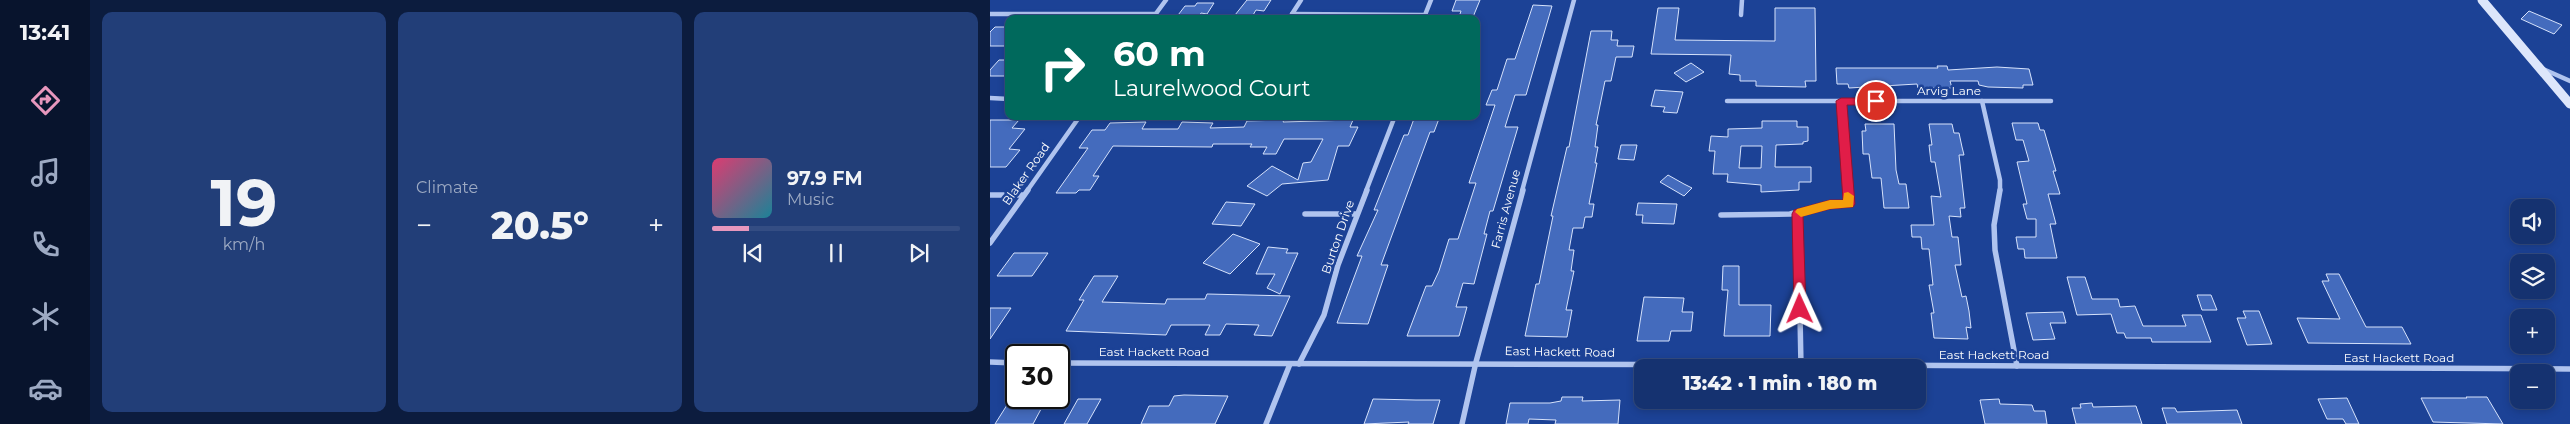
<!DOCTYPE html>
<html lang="en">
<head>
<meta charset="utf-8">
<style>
  :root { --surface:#153270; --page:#223e78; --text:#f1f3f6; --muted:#9daac3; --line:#344d83; --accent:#e797bd }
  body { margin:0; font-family:Montserrat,sans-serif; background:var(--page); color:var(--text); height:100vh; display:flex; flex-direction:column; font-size:19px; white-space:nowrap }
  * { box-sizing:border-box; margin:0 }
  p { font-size:16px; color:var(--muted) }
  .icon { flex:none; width:28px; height:28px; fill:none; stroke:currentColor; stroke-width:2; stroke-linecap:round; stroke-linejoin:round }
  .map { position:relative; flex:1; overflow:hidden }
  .drawer { display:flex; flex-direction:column; gap:12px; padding:12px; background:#0c1c3e; width:900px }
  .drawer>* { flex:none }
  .banner { position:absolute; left:15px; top:15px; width:475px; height:105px; border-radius:10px; box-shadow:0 2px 8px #0003,0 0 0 1px var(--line); background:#00695c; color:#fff; overflow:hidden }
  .buttons { position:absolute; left:1520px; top:199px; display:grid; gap:10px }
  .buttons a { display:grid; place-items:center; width:45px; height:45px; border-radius:10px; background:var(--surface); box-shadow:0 2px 8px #0003,0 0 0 1px var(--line); font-size:25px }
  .speed { position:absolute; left:15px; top:344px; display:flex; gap:10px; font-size:25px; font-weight:700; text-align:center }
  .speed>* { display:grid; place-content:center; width:65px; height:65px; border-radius:50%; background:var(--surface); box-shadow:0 2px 8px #0003,0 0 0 1px var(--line); line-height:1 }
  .speed .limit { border:2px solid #111; border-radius:8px; background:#fff; color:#111 }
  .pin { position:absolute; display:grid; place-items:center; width:42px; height:42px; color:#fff; margin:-21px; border:2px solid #fff; border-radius:50%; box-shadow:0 1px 5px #0007 }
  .me { position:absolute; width:55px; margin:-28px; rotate:359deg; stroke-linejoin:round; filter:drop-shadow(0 0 4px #0008) }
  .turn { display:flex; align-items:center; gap:18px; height:105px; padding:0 25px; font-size:22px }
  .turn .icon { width:65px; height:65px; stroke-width:2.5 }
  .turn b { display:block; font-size:35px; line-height:42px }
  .big { font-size:38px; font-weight:800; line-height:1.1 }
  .drawer .widget { flex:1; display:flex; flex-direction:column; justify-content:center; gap:8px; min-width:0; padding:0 18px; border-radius:10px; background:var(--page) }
  .drawer .dial { align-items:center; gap:0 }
  .dial b { font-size:65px; line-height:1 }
  .song { display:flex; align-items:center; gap:15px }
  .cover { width:60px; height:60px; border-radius:8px; background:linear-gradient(135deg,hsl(340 70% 55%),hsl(190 70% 35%)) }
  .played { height:5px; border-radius:2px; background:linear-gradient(90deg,var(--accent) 15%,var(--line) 15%) }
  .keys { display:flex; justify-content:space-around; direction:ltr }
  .heat { display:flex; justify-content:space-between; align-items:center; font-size:28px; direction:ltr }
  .drawer .tiles { flex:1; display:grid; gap:12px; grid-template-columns:repeat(3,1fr) }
  .trip { position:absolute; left:644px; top:359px; width:292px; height:50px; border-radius:10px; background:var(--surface); box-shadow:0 2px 8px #0003,0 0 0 1px var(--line); font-weight:800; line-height:50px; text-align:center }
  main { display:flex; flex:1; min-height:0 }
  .dock { display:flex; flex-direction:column; width:90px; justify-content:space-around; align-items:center; background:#08142d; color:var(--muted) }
  .dock .icon { width:35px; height:35px }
  .dock .on { color:var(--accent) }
  .dock b { font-size:22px; color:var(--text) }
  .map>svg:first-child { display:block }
</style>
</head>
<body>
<main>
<nav class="dock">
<b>13:41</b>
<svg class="icon on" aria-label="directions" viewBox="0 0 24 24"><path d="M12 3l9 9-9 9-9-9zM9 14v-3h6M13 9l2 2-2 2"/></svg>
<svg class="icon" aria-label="music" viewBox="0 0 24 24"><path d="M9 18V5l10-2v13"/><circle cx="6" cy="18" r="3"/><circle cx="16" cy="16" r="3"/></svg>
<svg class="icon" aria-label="phone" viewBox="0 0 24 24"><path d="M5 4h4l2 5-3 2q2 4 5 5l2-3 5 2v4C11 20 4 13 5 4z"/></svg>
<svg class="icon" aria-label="climate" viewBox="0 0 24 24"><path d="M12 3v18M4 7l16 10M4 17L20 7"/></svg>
<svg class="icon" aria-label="car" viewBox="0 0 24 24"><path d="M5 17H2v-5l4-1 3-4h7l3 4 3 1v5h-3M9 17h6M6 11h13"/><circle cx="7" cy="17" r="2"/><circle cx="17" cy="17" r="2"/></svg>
</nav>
<section class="drawer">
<div class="tiles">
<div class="widget dial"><b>19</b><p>km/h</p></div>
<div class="widget"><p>Climate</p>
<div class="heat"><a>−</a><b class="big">20.5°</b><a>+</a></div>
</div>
<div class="widget">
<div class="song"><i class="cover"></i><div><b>97.9 FM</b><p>Music</p></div></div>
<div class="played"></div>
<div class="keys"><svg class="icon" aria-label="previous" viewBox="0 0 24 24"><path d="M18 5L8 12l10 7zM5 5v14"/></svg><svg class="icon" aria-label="pause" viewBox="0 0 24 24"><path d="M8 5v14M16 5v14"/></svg><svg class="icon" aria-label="next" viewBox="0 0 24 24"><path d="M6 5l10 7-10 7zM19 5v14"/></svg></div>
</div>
</div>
</section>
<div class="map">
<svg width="1580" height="424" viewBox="0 0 1580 424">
  <rect width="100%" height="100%" fill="#1c4296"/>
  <!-- building -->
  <g fill="#446bbd" stroke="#d6e2fb" fill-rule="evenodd">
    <polygon points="257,0 281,0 274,11 266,10 263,15 245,15"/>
    <polygon points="466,0 490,0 483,17 469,17 471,11 462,11"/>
    <polygon points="207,3 224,3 217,14 211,13 208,19 185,19 195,6 205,6"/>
    <polygon points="543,5 562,6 536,95 525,95 515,127 528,127 503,211 500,211 494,234 497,234 484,284 473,283 466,307 477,307 469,336 417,336 436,286 442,286 449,271 459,239 468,239 486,183 479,183 505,105 496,105 502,90 507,90 517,59 525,59"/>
    <polygon points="668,8 689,8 685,40 785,41 785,8 825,8 826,81 815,81 816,87 766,86 766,81 750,81 750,75 739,74 741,55 661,54"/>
    <polygon points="1539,11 1572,25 1564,34 1531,19"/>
    <polygon points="5,27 19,27 19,46 0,46 0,32"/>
    <polygon points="601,31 622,31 621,40 628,40 627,46 644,46 642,57 626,57 621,81 615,81 606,125 608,125 605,147 608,147 605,163 607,163 599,204 604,204 602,217 595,217 593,228 583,228 579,250 584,250 581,271 584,271 576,310 582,310 577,337 535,336 546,284 549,284 563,216 561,216 577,147 579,147"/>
    <polygon points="9,60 19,60 19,76 0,76 0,70"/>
    <polygon points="701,63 714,72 696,82 684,73"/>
    <polygon points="947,66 957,66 958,70 1007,67 1039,69 1043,85 1033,85 1033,88 998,87 989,85 988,81 960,81 962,88 928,88 927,84 859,88 858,84 847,84 846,68 948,68"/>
    <polygon points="665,90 693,92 687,113 673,112 675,107 661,106"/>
    <polygon points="425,116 450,116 444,132 440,132 391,265 398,265 378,324 347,323 372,256 367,256 388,210 384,210 414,135 418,135"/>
    <polygon points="0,120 29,120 22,128 35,129 19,149 30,150 16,167 0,167"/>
    <polygon points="294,120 293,122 363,120 360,127 368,127 359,146 348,146 338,180 292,184 277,196 257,186 282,166 308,180 313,163 321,162 333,139 294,139 286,154 273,154 277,147 260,147 262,144 223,144 222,147 123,146 103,176 109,176 100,190 89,190 86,193 66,193 98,148 89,148 102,130 115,130 120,123 156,122 152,129 188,129 192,122 223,123 220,128 254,127 257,121"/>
    <path d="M772 121H807V127H818V141L813 142V144L786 145 785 167H821V182H809V190L771 192V185L737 182 738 174H723L725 151H719L721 136 738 137V129L772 128ZM751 146H772L771 168H749Z"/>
    <polygon points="1022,123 1048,123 1050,130 1054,130 1066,171 1063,171 1070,194 1058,194 1066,224 1060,224 1067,258 1035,258 1034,249 1028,249 1026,237 1046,237 1046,219 1037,219 1033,204 1037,204 1027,162 1039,161 1033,140 1026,140"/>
    <polygon points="875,124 904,124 906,170 909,184 916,184 919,208 894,208 891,178 882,178 879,154 873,154 872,131 876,131"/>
    <polygon points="939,124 962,124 964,133 969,133 972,147 974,155 969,155 975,208 970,208 971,217 959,216 962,237 968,237 971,265 965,265 972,297 976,296 979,311 981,328 976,327 978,339 944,338 941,313 944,313 939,285 943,285 939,249 932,249 931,237 922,237 921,225 944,225 941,196 951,197 945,162 941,162 939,145 942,145"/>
    <polygon points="631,145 647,145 644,160 628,159"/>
    <polygon points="678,175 694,184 702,188 694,196 670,182"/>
    <polygon points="236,202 265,204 251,226 222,224"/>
    <polygon points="648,203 687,204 684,224 652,223 653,215 646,215"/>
    <polygon points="243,234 270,244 240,274 213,263"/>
    <polygon points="278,247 298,249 296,253 308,253 290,294 277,288 285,274 266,274"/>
    <polygon points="24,253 58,253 42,276 7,276"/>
    <polygon points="733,266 749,266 749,305 781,305 780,336 734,336 738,290 732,290"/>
    <polygon points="1336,274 1349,274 1376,327 1412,327 1421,344 1318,343 1307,318 1350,319 1332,281 1339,281"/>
    <polygon points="104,276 128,276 112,302 175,304 177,299 215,299 217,294 300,296 282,336 264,335 269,325 236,324 230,335 215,335 220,325 181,325 176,335 76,331 94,300 89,300"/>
    <polygon points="1077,277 1095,277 1102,299 1128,299 1130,307 1145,306 1153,326 1196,326 1192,315 1211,315 1221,342 1162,342 1161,338 1136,338 1134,333 1127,333 1121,314 1087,315"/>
    <polygon points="1207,295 1221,295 1227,310 1212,310"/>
    <polygon points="654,297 694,298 692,312 703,312 701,331 681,331 679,341 647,341"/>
    <polygon points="0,308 21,308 0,339"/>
    <polygon points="1253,311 1269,311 1282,344 1257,345 1247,318 1256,318"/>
    <polygon points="1073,312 1076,323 1060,323 1065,339 1043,340 1036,313"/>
    <polygon points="184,396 194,395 238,396 225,424 151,424 159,406 179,406"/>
    <polygon points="572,397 593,397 592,401 630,400 628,424 565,424 566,420 539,419 538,424 516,424 520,403 560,403 571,401"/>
    <polygon points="1476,397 1497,397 1513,424 1443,422 1431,398 1477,398"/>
    <polygon points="40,398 57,398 43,424 5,424 17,405 36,404"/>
    <polygon points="1357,398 1369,424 1356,424 1353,419 1337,419 1328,399"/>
    <polygon points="88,399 111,399 97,424 74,424"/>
    <polygon points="383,399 426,400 450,400 443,424 418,424 419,422 374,424"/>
    <polygon points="1009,399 1010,404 1042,405 1044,411 1055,411 1057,424 995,424 990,400"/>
    <polygon points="1102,403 1103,407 1146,406 1152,424 1086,424 1082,408 1091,408 1090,404"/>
    <polygon points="1172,408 1185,408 1187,412 1247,410 1252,424 1177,424"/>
  </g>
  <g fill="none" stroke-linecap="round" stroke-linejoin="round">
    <!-- street-far1 -->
    <g stroke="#b0c4ef" stroke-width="4.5">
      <polyline points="0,14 165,14"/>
      <polyline points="302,14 435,15 441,0"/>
      <polyline points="302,14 311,0"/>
      <polyline points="751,15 752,0"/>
      <polyline points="162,19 176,0"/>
      <polyline points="1553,69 1580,81"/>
      <polyline points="0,98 19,99"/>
      <polyline points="737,101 1061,101"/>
      <polyline points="851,101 858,191"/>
      <polyline points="992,101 1010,180 1010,191"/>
      <polyline points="37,191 90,116"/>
      <polyline points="376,191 405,116"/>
      <polyline points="532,191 584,0"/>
    </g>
    <!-- street -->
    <g stroke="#b0c4ef" stroke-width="5.5">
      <polyline points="1010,190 1004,225 1005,250 1027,366"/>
      <polyline points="0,195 33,195"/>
      <polyline points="808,213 811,366"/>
      <polyline points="315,214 367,214"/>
      <polyline points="731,215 800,214 840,204 859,204 858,190"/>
      <polyline points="0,243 38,190"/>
      <polyline points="0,362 26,363"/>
      <path d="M69 363C573 362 1076 367 1580 369"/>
      <polyline points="309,364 334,315 348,265 377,190"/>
      <polyline points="276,424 300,364"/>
      <polyline points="472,424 486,362 533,190"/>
    </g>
    <!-- secondary -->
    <polyline stroke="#dde6fb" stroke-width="9" points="1492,0 1580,104"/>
  </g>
  <!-- route -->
  <polygon fill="#e11d48" stroke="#92132f" points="851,98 886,98 892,101 886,105 857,105 865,204 863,207 840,209 813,216 816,309 810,314 804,309 802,214 804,210 840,200 853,200 846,101"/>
  <!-- slow -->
  <polygon fill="#f59e0b" points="858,192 864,196 863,207 840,209 811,217 805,212 807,209 840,200 853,200 854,193"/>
  <g text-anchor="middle" stroke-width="5" stroke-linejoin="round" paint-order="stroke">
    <!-- street labels -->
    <g font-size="12" fill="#fff" stroke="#1c4296">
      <text x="959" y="95">Arvig Lane</text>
      <text transform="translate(36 174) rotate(-55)" y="4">Blaker Road</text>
      <text transform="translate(516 209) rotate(-75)" y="4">Farris Avenue</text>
      <text transform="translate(348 237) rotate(-71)" y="4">Burton Drive</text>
      <text x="164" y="356">East Hackett Road</text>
      <text transform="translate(570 352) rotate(1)" y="4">East Hackett Road</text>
      <text x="1004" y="359">East Hackett Road</text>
      <text x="1409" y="362">East Hackett Road</text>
    </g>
  </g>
</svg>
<div class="buttons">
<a><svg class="icon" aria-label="sound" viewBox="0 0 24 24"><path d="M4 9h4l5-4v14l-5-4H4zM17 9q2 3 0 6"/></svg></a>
<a><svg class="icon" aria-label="layers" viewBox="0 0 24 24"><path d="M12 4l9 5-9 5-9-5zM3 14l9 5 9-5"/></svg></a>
<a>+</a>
<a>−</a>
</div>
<div class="speed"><div class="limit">30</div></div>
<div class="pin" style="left:886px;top:101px;background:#d93025"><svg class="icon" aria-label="arrive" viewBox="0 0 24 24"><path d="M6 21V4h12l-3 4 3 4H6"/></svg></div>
<svg class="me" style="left:810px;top:309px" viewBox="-20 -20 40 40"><path d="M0-17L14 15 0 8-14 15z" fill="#e11d48" stroke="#fff" stroke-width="4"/></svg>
<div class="trip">13:42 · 1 min · 180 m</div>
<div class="banner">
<div class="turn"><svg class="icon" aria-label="right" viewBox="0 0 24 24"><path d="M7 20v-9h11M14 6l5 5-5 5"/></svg><div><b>60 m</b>Laurelwood Court</div></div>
</div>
</div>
</main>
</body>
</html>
